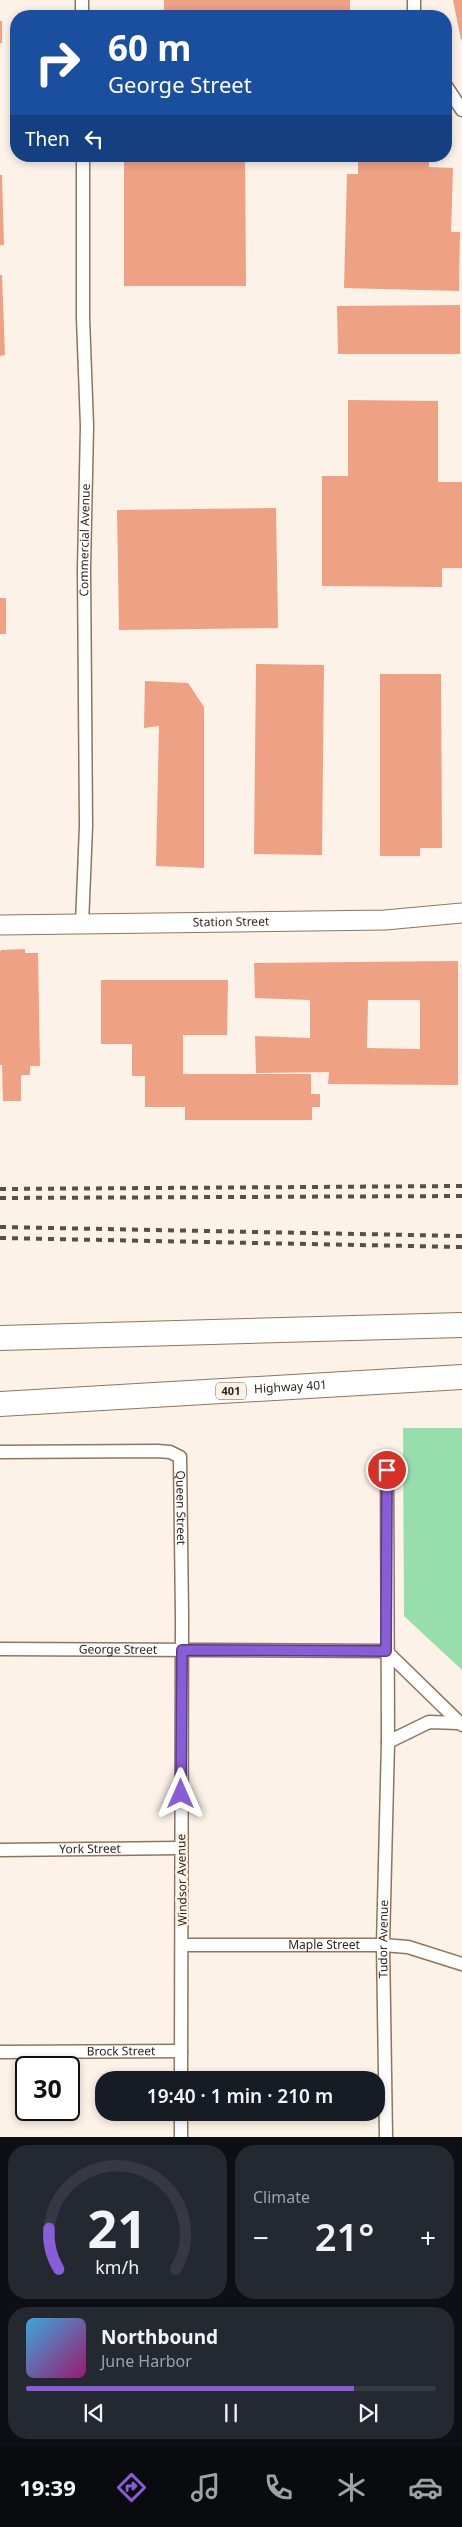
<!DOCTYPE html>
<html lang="en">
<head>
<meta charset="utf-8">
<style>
  :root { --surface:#171b24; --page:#242831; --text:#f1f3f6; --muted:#9ea1a6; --line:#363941; --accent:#885dd7 }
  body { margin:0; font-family:"Noto Sans",sans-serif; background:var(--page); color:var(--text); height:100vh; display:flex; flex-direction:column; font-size:19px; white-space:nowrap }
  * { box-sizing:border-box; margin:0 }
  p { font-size:16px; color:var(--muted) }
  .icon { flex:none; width:28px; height:28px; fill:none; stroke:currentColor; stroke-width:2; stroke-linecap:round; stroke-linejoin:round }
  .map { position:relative; height:2137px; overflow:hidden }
  .sheet { display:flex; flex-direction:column; gap:8px; padding:8px; background:#0d0f14; flex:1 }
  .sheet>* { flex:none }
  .guide { position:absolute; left:10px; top:10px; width:442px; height:152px; border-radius:20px; box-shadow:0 2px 8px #0003; background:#1a4fa0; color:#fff; overflow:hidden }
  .speed { position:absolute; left:15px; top:2056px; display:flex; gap:10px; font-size:25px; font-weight:700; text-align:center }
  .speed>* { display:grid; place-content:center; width:65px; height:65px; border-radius:50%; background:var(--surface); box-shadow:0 2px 8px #0003; line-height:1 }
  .speed .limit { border:2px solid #111; border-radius:8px; background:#fff; color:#111 }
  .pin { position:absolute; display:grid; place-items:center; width:42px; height:42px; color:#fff; margin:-21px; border:2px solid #fff; border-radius:50%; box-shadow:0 1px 5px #0007 }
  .me { position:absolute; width:55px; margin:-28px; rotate:0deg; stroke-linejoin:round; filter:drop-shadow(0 0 4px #0008) }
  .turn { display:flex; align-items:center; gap:18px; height:105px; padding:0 15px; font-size:22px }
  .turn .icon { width:65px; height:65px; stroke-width:2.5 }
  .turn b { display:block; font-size:35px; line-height:42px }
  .then { display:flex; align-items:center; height:48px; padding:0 15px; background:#0003; gap:10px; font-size:19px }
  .big { font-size:38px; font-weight:600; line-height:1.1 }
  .sheet .card { flex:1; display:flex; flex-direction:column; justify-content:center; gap:8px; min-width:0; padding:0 18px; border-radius:20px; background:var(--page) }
  .sheet .dial { align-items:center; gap:0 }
  .dial svg { height:130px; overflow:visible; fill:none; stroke:var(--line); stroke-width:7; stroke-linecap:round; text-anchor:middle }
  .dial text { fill:var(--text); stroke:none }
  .song { display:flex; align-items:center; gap:15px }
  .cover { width:60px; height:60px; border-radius:8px; background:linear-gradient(135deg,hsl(200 70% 55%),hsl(320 70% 35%)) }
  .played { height:5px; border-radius:2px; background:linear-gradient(90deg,var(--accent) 80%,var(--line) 80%) }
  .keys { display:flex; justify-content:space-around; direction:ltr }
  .heat { display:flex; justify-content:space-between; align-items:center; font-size:28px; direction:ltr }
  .sheet .tiles { flex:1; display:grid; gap:8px; grid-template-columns:1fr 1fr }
  .card:last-child { grid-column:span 2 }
  .trip { position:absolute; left:95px; top:2071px; width:290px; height:50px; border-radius:20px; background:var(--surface); box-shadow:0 2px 8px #0003; font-weight:600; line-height:50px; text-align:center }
  .tabs { display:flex; height:80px; justify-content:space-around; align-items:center; background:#090b0e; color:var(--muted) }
  .tabs .icon { width:35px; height:35px }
  .tabs .on { color:var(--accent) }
  .tabs b { font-size:22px; color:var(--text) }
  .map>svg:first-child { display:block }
</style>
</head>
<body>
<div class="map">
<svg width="462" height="2137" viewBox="0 0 462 2137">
  <rect width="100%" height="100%" fill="#fdf2e7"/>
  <!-- green -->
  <polygon fill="#98deac" points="403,1428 462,1428 462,1670 404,1616"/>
  <!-- building -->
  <g fill="#efa183" fill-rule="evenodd">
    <rect x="164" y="0" width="186" height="16"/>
    <polygon points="453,0 462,0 462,39 461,40"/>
    <rect x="0" y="21" width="2" height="22"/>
    <polygon points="124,156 245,156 246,286 124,286"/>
    <polygon points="358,156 429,156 429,167 453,168 451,232 460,232 459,291 344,288 347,174 358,174"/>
    <polygon points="0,175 2,175 4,245 0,245"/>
    <polygon points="0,275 2,275 5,355 0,356"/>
    <polygon points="460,305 460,354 338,354 337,306"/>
    <polygon points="348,400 438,401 438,482 462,482 462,568 442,568 442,587 322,586 322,476 348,476"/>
    <polygon points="276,508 278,628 119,630 117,510"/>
    <rect x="0" y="598" width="6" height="36"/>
    <polygon points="256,664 324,665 322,855 254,854"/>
    <polygon points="380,674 441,674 442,848 420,848 420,856 380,856"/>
    <polygon points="145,681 188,683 204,707 204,868 156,866 159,726 144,728"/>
    <polygon points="25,949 25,953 38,953 40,1066 30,1066 30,1075 21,1075 21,1101 3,1101 2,1065 0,1065 0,952 1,950"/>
    <path d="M458 961V1085L328 1084 329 1072 256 1073 255 1036 310 1038V1000L255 998 254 963ZM368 1000H420V1049L367 1048Z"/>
    <polygon points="101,980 228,980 227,1035 183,1035 183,1074 311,1074 311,1094 320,1094 320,1107 312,1107 312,1120 185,1120 185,1107 145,1107 145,1076 132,1076 132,1044 101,1044"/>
  </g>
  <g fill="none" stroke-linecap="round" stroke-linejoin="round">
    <!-- street casing -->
    <g stroke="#8e765d" stroke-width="15">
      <g id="street">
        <polyline points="82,0 82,16"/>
        <polyline points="414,16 414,0"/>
        <polyline points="446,86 462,110"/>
        <path id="s1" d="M82 924 86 826 84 569 87 426 83 318V156"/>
        <path id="s2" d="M0 1452 157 1451 170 1452 180 1457 182 1616 181 2080"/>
        <path id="s3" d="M0 1649 386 1651"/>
        <polyline points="386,1651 462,1725"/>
        <polyline points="388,1742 429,1722 459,1723"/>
        <path id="s4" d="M0 1850 181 1848"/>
        <path id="s5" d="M183 1945H383L408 1947 462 1964"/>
        <path id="s6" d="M0 2052 181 2051"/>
        <polyline points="181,2137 181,2112"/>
        <path id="s7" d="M386 2137 383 1945 388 1742 387 1469"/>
      </g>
    </g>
    <!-- secondary casing -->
    <g stroke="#8e765d" stroke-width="21">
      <g id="secondary">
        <path id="s8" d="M0 925 385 920 462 913"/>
      </g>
    </g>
    <!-- highway casing -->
    <g stroke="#8e765d" stroke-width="26">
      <g id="highway">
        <polyline points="0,1338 462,1325"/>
        <path id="s9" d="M0 1404 462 1377"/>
      </g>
    </g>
    <!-- street -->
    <use href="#street" stroke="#fff" stroke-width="12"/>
    <!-- secondary -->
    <use href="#secondary" stroke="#fff" stroke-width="19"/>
    <!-- highway -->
    <use href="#highway" stroke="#fff" stroke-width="24"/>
    <!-- rail -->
    <g stroke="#594f44" stroke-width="4" stroke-dasharray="6 6" stroke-linecap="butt">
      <polyline points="0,1189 462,1186"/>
      <polyline points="0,1198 462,1196"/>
      <polyline points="0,1227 462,1236"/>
      <polyline points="0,1238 462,1247"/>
    </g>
  </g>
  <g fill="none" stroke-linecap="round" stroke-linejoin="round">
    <!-- route casing -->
    <g stroke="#583c8c" stroke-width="12">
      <polyline id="route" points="181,1794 182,1650 386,1651 387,1470"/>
    </g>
    <!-- route -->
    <use href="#route" stroke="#885dd7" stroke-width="9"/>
  </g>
  <g text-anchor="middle" stroke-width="4.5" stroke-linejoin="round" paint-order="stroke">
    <!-- shield labels -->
    <rect fill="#fdf2e7" stroke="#6e6359" stroke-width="1" x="216" y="1382.5" width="30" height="17" rx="4"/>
    <g font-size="11" font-weight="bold" fill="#30261c">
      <text x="231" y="1395">401</text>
    </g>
    <!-- street labels -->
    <g font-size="12" fill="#30261c" stroke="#fdf2e7">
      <text dy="4" stroke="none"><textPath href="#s1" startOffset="384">Commercial Avenue</textPath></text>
      <text dy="4" stroke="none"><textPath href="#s8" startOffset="231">Station Street</textPath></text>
      <text dy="4" stroke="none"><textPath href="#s9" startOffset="291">Highway 401</textPath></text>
      <text dy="4" stroke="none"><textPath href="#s2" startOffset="232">Queen Street</textPath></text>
      <text dy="4" stroke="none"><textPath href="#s3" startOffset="118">George Street</textPath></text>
      <text dy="4" stroke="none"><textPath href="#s4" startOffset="90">York Street</textPath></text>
      <text transform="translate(182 1880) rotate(-91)" y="4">Windsor Avenue</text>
      <text dy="4" stroke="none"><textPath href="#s7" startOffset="198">Tudor Avenue</textPath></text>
      <text dy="4" stroke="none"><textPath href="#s5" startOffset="141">Maple Street</textPath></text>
      <text dy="4" stroke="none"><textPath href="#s6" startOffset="121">Brock Street</textPath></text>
    </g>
  </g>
</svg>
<div class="speed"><div class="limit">30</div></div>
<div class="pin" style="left:387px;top:1470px;background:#d93025"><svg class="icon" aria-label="arrive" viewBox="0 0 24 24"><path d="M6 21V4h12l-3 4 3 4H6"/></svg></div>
<svg class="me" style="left:181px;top:1794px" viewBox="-20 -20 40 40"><path d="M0-17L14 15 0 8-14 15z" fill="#885dd7" stroke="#fff" stroke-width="4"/></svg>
<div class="trip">19:40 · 1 min · 210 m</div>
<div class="guide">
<div class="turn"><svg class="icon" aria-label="right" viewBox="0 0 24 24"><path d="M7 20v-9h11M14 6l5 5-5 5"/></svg><div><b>60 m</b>George Street</div></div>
<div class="then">Then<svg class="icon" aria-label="left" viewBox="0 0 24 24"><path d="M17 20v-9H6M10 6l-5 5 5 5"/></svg></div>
</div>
</div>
<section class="sheet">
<div class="tiles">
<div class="card dial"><svg viewBox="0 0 100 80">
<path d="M14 69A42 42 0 1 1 86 69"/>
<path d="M14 69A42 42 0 0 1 8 44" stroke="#885dd7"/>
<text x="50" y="56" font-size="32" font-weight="700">21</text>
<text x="50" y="72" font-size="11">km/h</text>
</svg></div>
<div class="card"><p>Climate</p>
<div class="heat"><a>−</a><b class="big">21°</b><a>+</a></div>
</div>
<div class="card">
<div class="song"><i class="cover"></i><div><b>Northbound</b><p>June Harbor</p></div></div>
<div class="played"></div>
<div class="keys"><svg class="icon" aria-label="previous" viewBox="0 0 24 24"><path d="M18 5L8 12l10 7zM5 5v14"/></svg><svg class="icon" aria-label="pause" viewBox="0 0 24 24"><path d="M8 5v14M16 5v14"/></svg><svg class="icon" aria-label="next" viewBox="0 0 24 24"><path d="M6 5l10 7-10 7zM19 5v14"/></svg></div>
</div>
</div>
</section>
<nav class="tabs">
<b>19:39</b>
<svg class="icon on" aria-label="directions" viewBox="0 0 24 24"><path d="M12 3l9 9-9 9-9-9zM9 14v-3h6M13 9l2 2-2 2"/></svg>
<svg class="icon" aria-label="music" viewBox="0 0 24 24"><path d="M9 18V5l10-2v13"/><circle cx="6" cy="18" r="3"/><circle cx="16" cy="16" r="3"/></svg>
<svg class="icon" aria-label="phone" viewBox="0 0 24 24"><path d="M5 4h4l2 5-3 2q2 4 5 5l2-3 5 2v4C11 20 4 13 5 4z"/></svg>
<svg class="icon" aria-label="climate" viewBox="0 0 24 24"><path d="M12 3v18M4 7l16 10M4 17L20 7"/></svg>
<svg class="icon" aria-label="car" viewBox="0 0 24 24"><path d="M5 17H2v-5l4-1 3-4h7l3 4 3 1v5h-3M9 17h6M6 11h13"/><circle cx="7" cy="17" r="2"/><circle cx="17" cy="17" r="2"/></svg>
</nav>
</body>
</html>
